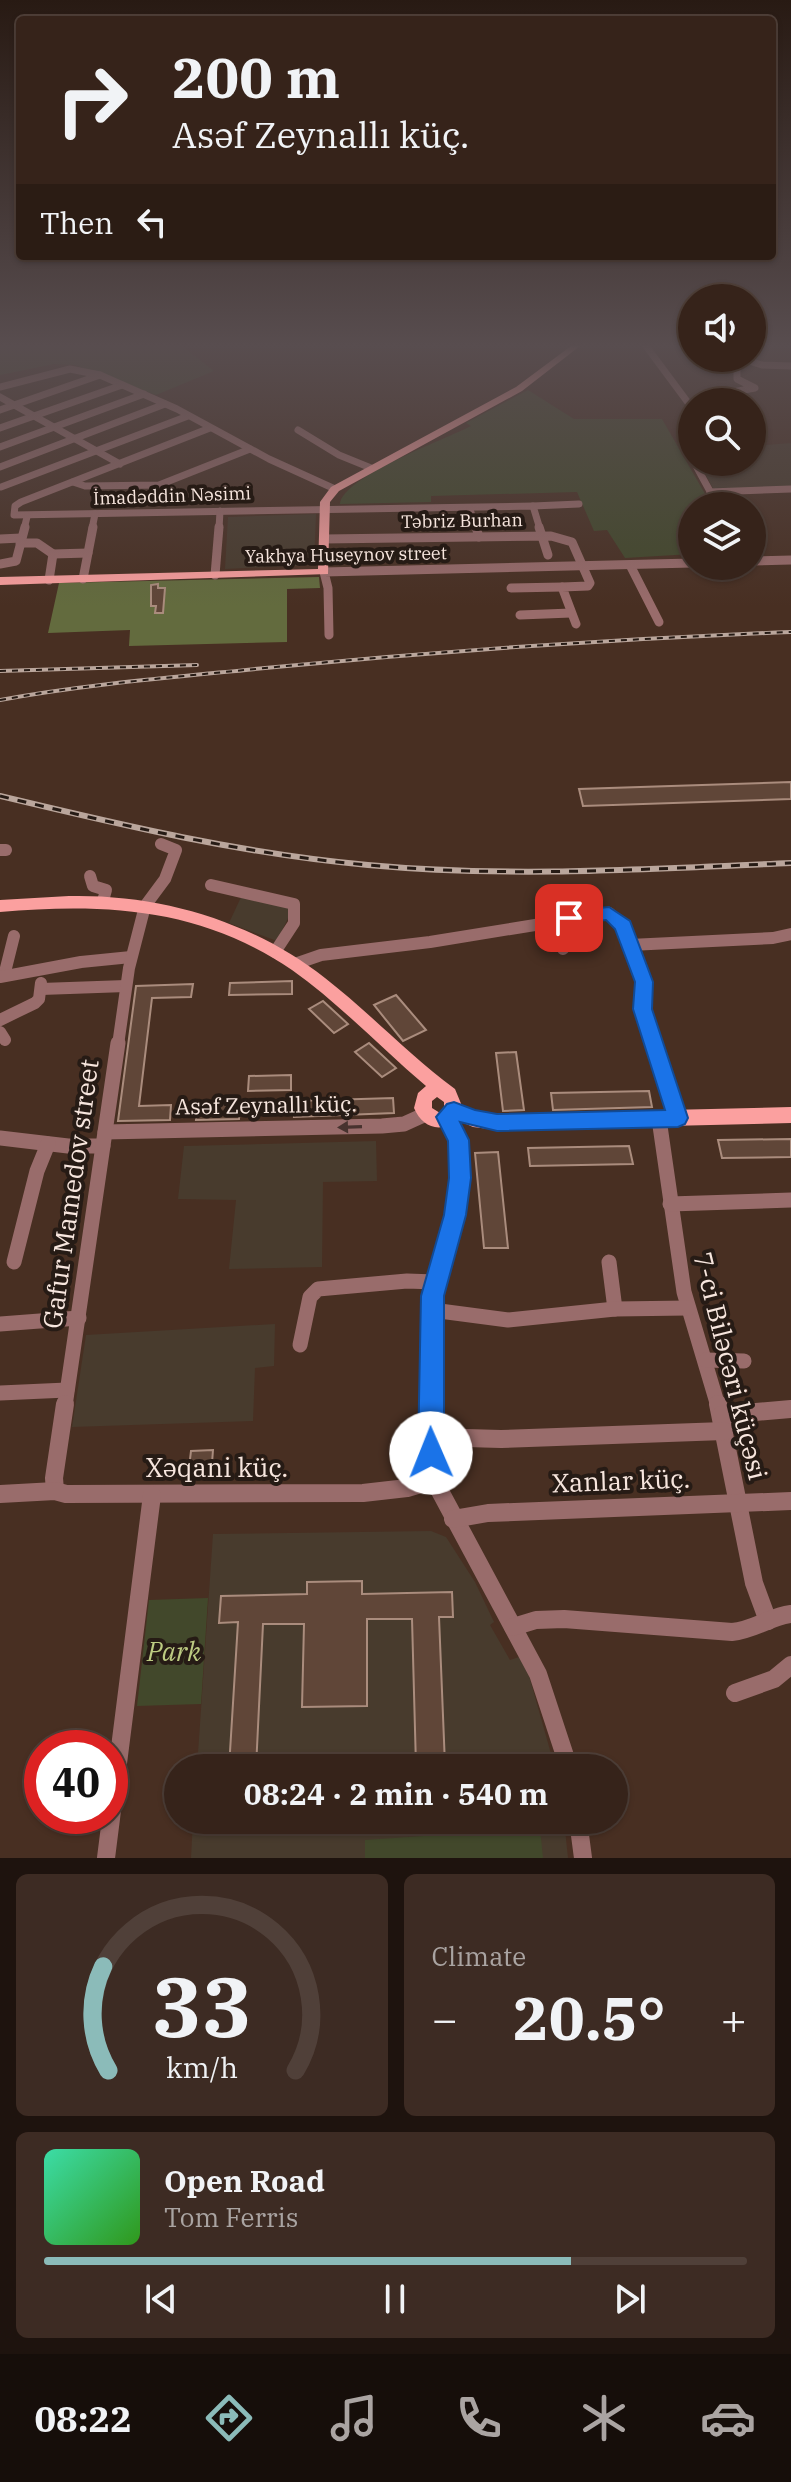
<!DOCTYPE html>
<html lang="en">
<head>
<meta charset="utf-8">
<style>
  :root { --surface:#36231a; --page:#3d2b23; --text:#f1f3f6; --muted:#aaa4a2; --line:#504039; --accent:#8bbbb9 }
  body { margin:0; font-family:"IBM Plex Serif",serif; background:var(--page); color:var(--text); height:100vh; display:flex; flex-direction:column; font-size:30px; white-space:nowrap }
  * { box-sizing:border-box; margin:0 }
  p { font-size:26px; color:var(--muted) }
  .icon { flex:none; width:44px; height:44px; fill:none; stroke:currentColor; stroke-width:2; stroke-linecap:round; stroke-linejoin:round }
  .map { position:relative; height:1858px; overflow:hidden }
  .side { display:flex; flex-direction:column; gap:16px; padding:16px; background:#1e130e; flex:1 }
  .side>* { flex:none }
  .guide { position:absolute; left:16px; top:16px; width:760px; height:244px; border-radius:8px; box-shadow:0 2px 6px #0004,0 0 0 2px var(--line); background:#36231a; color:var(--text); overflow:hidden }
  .buttons { position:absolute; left:678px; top:284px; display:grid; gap:16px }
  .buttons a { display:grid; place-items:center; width:88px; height:88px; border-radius:50%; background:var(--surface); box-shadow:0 2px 6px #0004,0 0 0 2px var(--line); font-size:40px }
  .speed { position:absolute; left:24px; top:1730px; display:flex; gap:16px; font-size:40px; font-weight:700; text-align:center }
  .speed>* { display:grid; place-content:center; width:104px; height:104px; border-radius:50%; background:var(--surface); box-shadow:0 2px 6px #0004,0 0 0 2px var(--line); line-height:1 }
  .speed .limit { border:12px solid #d22; background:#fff; color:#111 }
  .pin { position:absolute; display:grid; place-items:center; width:68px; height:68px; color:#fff; margin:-34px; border-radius:16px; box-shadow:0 4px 12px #0006 }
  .me { position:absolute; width:88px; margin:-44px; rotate:359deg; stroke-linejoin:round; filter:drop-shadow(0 0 6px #0008) }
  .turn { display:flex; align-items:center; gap:28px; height:168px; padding:0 24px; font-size:36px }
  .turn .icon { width:104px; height:104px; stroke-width:2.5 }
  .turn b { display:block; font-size:56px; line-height:68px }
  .then { display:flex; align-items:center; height:76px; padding:0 24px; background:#0003; gap:16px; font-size:30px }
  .big { font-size:60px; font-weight:800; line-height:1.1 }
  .side .tile { flex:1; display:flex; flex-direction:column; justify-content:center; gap:12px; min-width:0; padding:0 28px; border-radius:12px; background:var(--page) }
  .side .dial { align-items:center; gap:0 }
  .dial svg { height:208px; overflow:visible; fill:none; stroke:var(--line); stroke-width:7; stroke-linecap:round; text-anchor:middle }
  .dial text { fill:var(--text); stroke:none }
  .song { display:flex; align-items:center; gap:24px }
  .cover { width:96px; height:96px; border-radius:12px; background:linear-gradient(135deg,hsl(160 70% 55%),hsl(110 70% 35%)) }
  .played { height:8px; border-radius:4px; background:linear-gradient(90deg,var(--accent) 75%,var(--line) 75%) }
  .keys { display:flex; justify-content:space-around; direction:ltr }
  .heat { display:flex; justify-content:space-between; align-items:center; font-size:44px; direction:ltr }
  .side .tiles { flex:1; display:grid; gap:16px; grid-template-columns:1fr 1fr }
  .tile:last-child { grid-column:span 2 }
  .trip { position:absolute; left:164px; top:1754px; width:464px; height:80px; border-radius:40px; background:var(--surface); box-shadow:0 2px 6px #0004,0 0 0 2px var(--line); font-weight:800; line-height:80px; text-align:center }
  .tabs { display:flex; height:128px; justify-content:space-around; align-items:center; background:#160e0a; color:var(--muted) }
  .tabs .icon { width:56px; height:56px }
  .tabs .on { color:var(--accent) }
  .tabs b { font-size:36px; color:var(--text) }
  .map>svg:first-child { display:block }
</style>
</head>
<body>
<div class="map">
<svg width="791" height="1858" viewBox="0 0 791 1858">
  <rect width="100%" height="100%" fill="#482f22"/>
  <!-- education -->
  <g fill="#483b2d">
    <polygon points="791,443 791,488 714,490 699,462 752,462 752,446"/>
    <polygon points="316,514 314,565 225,569 228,517"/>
    <polygon points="242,895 288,906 291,912 277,941 229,923"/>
    <polygon points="376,1141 377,1181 323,1182 322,1267 229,1269 236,1200 178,1199 184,1146"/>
    <polygon points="275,1324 274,1366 255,1368 253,1421 72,1427 86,1335"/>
    <polygon points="431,1531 446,1537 475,1582 494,1622 490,1625 510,1660 519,1657 528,1672 555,1768 197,1768 213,1534"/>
    <polygon points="193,1820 564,1820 568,1858 191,1858"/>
  </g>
  <!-- green -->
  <g fill="#42482b">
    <polygon points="0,346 182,346 214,371 156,395 75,365 54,364 0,375"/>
    <path d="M528 390 574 419H662L712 506H692V554L625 558 607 530 594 531 577 492 431 496V502L340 504C342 477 446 439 471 426L466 423Z"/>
    <polygon points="208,1598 201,1704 137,1706 149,1600"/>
    <polygon points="540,1828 543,1858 365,1858 365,1840"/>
  </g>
  <!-- forest -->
  <polygon fill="#636b3e" points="319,577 320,588 287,589 287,642 129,646 130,630 48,633 59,583"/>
  <!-- building -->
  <g fill="#604638" stroke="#aa8c7d" stroke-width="2">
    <polygon points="158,584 158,588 165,588 163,613 155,613 156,606 151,606 151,585"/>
    <polygon points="791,782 791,799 583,806 579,789"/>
    <polygon points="292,981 292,994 229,995 230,983"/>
    <polygon points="193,984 191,997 152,998 139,1106 171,1105 170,1120 118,1121 136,986"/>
    <polygon points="396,995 426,1030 403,1041 374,1005"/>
    <polygon points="323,1001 348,1024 334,1033 309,1009"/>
    <polygon points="369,1043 396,1068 382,1077 355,1052"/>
    <polygon points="516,1052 524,1110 503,1111 496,1053"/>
    <polygon points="291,1075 291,1090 248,1091 249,1076"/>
    <polygon points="649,1091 652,1107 553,1110 551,1093"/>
    <polygon points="393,1098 394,1113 294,1117 295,1101"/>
    <polygon points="240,1103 239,1119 196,1120 198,1105"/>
    <polygon points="791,1139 791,1157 722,1158 718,1140"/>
    <polygon points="629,1146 633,1164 530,1166 528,1148"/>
    <polygon points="498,1152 508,1248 484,1248 475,1153"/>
    <polygon points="213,1450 211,1476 188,1476 191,1451"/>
    <polygon points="362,1581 362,1594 452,1592 453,1617 439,1617 445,1765 416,1766 412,1619 367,1619 367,1706 302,1707 304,1624 263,1624 256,1768 229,1768 238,1622 219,1623 221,1596 307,1594 307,1582"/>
  </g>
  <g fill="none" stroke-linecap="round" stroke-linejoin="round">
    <!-- minor-far4 -->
    <g stroke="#996c6b" stroke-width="7">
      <polyline points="646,346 692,408"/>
      <polyline points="743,359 762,365 791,366"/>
      <polyline points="0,387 70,369 100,375 177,409 269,459 335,489"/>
      <polyline points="0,397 120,464"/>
      <polyline points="736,402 733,392 755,388 737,379 737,364 742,358"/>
      <polyline points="0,410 100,375"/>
      <polyline points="0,428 122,385"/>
      <polyline points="210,428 21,502 15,506 14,515 533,506 540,529"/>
      <polyline points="298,430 339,455 371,468"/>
      <polyline points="692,445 686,447 692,459"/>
      <polyline points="0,447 144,394"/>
      <polyline points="694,462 718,506"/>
      <polyline points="0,467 165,404"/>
      <polyline points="73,482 85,486 159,485 250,449"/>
      <polyline points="1,487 188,416"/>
      <polyline points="710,492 791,489"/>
      <polyline points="533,506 579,504"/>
      <polyline points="470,509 476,529"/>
      <polyline points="24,529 27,517"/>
      <polyline points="92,529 95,514"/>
      <polyline points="219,529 220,511"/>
    </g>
    <!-- minor-far3 -->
    <g stroke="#996c6b" stroke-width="9">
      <polyline points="476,527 479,537"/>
      <polyline points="539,527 548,555"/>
      <polyline points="0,539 21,538"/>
      <polyline points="324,539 551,536 572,542 590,583 588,586 562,587 576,624"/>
      <polyline points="20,543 37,543 53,554 49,580"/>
      <polyline points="53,554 88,553"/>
      <polyline points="752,561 791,560"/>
      <polyline points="0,564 16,561 25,527"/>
      <polyline points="630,565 659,622"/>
      <polyline points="215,575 219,527"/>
      <polyline points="83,579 93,527"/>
      <polyline points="511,588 562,587"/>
      <polyline points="520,615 571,613"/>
      <polyline points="329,635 328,588 324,572 692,563"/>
    </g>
    <!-- minor-far2 -->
    <g stroke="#996c6b" stroke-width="12">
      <polyline points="0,850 6,850"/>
      <polyline points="90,876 93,886 106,890 103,901"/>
      <polyline points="211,885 294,904 294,923 275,952"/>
      <polyline points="630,945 773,938 791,934"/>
      <polyline points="563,949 588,925 594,914"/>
      <polyline points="295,964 321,955 430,942 609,913 623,926 644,982 643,1009 655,1045"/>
      <polyline points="4,976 14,936"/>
      <polyline points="0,977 81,962 131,957"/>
      <polyline points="41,989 126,986"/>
      <polyline points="0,1020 35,1003 39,999 41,983"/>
      <polyline points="0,1032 5,1040"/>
      <polyline points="118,1045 129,968 145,906 165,879 176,850 161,844"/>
    </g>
    <!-- minor-far1 -->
    <g stroke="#996c6b" stroke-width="15">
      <polyline points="654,1043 678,1118"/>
      <polyline points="659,1119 684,1292 718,1406"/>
      <polyline points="105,1132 382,1126 404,1124 426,1114"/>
      <polyline points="0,1138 68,1146 103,1146"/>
      <polyline points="670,1204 791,1200"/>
      <polyline points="14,1262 37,1171 48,1144"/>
      <polyline points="609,1262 615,1309"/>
      <polyline points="432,1310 508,1320 615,1309 688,1308"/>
      <polyline points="0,1324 79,1318"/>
      <polyline points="300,1345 310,1297 318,1289 407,1281 435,1282"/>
      <polyline points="706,1360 744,1361"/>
      <polyline points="0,1393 67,1390"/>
      <polyline points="65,1406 118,1043"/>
      <polyline points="431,1406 433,1296 455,1215 460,1164 459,1140 447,1117"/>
    </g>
    <!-- minor -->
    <g stroke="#996c6b" stroke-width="18">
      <polyline points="431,1404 434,1480 538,1674 569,1768"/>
      <polyline points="718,1404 754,1583 768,1621"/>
      <polyline points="721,1415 791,1409"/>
      <polyline points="431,1437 501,1439 724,1431"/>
      <polyline points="55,1491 54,1478 65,1404"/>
      <polyline points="0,1494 55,1491 66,1494 363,1493 407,1488 434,1480"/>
      <polyline points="453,1519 488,1513 791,1501"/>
      <path d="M513 1627 536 1620 564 1619 732 1632C754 1630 769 1617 791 1614"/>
      <polyline points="735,1693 774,1679 791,1665"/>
      <polyline points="578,1820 583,1858"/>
      <polyline points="106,1858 152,1495"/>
    </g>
    <!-- major -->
    <g fill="#fba09f" fill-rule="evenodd">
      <polygon points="571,346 580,346 522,391 339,491 330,502 328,574 0,585 0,577 318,569 320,502 331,487 516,387"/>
      <path d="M69 896C161 894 252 921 325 978 370 1013 409 1055 455 1089L462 1106 475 1112 497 1114 791 1107V1123L497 1130 473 1127 457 1120C440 1134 422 1127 414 1108L418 1093 426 1086C381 1048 340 1004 292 970 201 908 106 903 0 912V900ZM437 1097 444 1102V1109L440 1113 432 1108V1101Z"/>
    </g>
    <!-- rail-far1 casing -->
    <g stroke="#baa69c" stroke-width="4">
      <g id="rail-far1">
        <polyline points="0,671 197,665"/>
        <path d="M0 700C88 684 176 677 265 668 440 651 615 639 791 632"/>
      </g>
    </g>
    <!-- rail casing -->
    <g stroke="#baa69c" stroke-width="6">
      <path id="rail" d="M0 796C121 825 243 854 368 865 509 878 650 869 791 863"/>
    </g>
    <!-- rail-far1 -->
    <use href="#rail-far1" stroke="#261b15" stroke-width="2" stroke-dasharray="6" stroke-linecap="butt"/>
    <!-- rail -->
    <use href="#rail" stroke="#261b15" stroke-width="3" stroke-dasharray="9" stroke-linecap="butt"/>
  </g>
  <!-- one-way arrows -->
  <defs><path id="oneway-solid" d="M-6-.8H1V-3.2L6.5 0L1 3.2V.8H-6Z" transform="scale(2)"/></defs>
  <use fill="#48332f" href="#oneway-solid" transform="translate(350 1127) rotate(178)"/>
  <!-- sky -->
  <linearGradient id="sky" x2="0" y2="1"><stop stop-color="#281a13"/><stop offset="0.57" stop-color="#584d4f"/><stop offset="1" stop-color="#584d4f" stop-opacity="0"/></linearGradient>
  <rect width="791" height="606" fill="url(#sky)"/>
  <!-- route -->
  <polygon fill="#1a73e8" stroke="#114b97" stroke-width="2" points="609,907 630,921 653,982 652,1009 688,1118 685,1124 678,1127 497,1131 460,1122 469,1140 471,1178 466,1215 444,1296 444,1453 440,1462 431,1466 422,1462 418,1453 421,1296 444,1215 449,1178 448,1141 436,1117 447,1104 454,1102 475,1110 497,1114 665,1110 633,1009 635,982 615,929 606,920 569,924 560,918 569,911"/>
  <g text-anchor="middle" stroke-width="8" stroke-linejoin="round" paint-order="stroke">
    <!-- far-street labels -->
    <g font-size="18" fill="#f7e6de" stroke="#261b15">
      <text transform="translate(172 496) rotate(-2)" y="6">İmadəddin Nəsimi</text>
      <text transform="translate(462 521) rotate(-1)" y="6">Təbriz Burhan</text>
      <text transform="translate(346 555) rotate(-1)" y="6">Yakhya Huseynov street</text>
    </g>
    <!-- street labels -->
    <g font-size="22" fill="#f7e6de" stroke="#261b15">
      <text transform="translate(266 1105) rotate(-1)" y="8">Asəf Zeynallı küç.</text>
    </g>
    <!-- near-street labels -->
    <g font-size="26" fill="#f7e6de" stroke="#261b15">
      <text transform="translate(71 1194) rotate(-82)" y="9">Gafur Mamedov street</text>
      <text transform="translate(730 1366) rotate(76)" y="9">7-ci Biləcəri küçəsi</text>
      <text x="217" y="1477">Xəqani küç.</text>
      <text transform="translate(621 1481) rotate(-2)" y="9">Xanlar küç.</text>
    </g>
    <!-- near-park labels -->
    <g font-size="26" font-style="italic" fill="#bdcb82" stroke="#261b15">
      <text x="174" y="1661">Park</text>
    </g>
  </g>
</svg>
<div class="buttons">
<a><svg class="icon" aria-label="sound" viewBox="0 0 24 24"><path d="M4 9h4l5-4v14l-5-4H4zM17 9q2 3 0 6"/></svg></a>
<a><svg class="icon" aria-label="search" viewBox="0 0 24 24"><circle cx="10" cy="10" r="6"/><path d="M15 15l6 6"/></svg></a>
<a><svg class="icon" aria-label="layers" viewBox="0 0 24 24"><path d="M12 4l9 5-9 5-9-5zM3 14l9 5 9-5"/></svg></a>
</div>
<div class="speed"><div class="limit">40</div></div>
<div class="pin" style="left:569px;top:918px;background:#d93025"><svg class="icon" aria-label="arrive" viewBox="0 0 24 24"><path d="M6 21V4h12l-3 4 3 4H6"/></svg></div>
<svg class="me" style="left:431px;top:1453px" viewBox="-20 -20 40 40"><circle r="19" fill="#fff"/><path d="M0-13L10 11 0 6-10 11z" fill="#1a73e8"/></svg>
<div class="trip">08:24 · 2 min · 540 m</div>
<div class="guide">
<div class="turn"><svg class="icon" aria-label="right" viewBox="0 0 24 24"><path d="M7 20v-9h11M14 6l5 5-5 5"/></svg><div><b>200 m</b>Asəf Zeynallı küç.</div></div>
<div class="then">Then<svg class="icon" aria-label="left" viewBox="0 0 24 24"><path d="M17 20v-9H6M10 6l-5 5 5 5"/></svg></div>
</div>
</div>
<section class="side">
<div class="tiles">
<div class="tile dial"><svg viewBox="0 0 100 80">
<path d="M14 69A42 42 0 1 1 86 69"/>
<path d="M14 69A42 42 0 0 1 12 29" stroke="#8bbbb9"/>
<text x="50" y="56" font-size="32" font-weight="700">33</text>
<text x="50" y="72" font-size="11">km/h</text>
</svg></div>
<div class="tile"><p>Climate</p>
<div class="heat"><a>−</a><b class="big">20.5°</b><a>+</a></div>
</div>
<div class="tile">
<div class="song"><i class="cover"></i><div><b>Open Road</b><p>Tom Ferris</p></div></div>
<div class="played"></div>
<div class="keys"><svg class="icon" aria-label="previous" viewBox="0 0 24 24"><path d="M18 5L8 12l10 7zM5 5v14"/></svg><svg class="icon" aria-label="pause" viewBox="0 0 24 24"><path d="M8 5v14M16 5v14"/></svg><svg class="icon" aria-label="next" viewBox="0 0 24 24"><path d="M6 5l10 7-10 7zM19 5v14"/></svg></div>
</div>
</div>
</section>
<nav class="tabs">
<b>08:22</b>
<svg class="icon on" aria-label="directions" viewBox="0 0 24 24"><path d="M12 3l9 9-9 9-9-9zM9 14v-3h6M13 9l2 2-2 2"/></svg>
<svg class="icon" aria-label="music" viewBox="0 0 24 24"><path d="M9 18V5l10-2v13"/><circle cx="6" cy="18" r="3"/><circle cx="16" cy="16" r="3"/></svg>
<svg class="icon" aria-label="phone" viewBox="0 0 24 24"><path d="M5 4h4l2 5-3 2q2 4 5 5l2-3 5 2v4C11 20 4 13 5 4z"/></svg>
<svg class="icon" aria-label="climate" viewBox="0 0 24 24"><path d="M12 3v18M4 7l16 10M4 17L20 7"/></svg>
<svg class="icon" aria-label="car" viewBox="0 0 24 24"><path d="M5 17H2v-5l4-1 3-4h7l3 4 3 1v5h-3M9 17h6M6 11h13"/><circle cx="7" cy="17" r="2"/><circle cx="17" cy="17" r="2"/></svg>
</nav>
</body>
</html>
